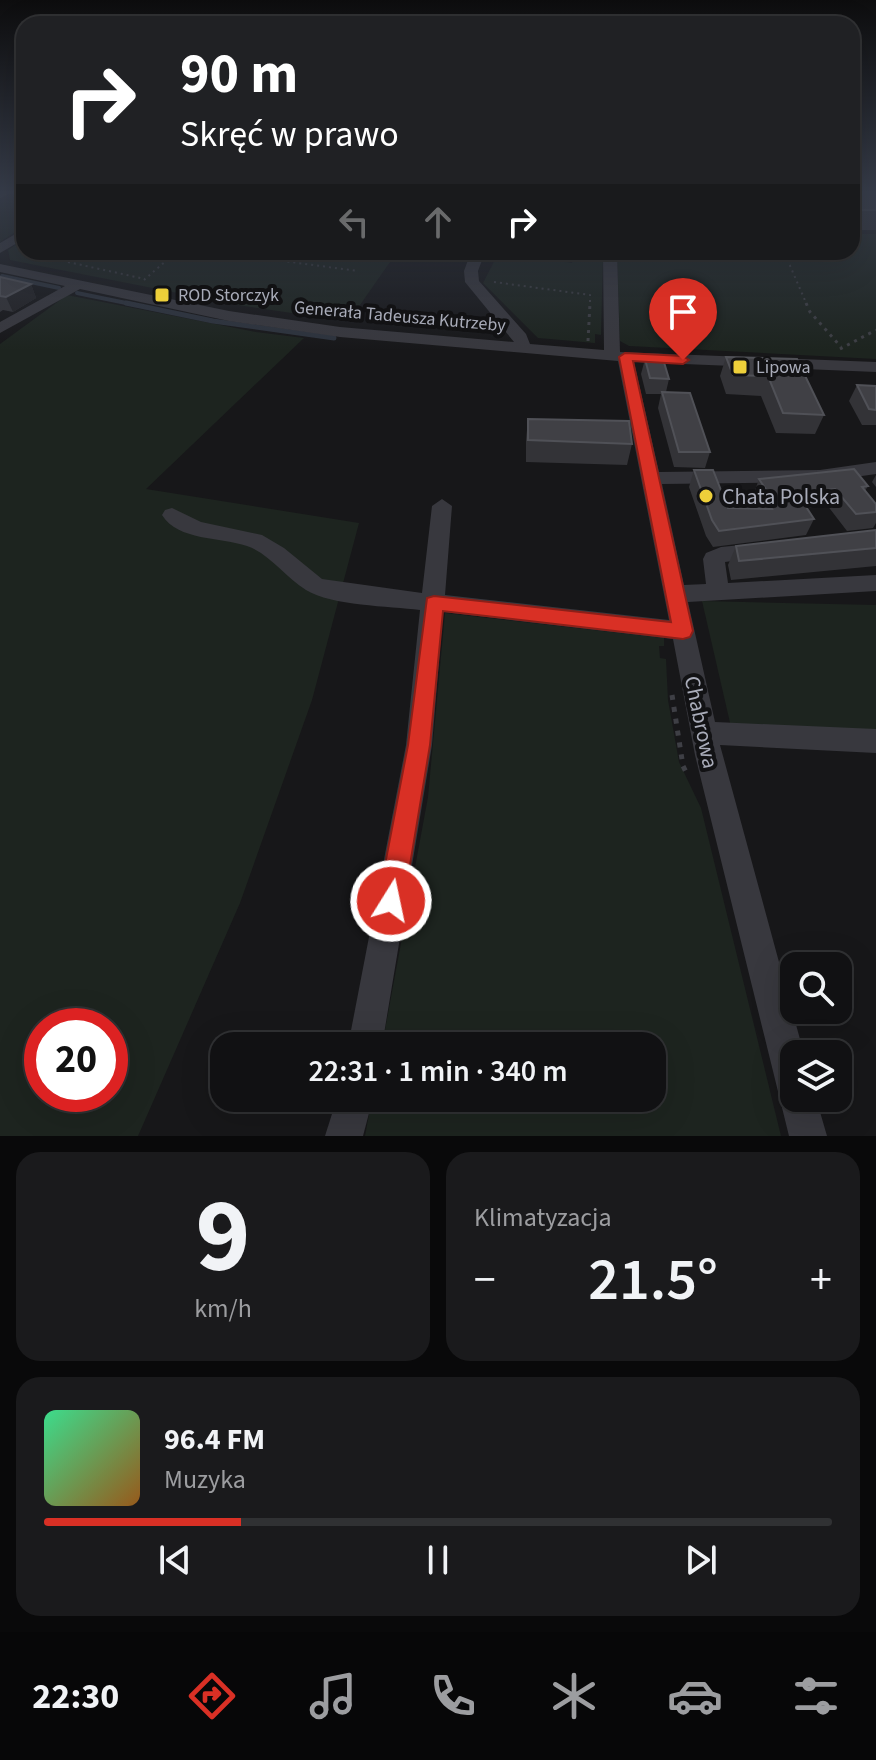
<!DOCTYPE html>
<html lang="pl">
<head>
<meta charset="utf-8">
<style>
  :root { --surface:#111113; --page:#1a1a1c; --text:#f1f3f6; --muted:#9c9da0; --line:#303133; --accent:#d93025 }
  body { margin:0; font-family:"Source Sans 3",sans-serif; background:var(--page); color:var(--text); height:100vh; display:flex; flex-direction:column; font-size:30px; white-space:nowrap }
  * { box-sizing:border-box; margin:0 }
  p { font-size:26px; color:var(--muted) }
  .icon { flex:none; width:44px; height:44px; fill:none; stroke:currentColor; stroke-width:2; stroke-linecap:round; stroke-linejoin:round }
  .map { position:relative; height:1136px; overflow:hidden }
  .panel { display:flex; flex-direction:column; gap:16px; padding:16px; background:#09090a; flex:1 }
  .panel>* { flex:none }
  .top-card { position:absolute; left:16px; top:16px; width:844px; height:244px; border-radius:24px; box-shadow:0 8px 32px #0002,0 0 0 2px var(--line); background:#202124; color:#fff; overflow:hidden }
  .controls { position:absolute; left:780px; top:952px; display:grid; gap:16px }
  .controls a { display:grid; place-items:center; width:72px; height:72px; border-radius:16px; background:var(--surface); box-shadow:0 8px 32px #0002,0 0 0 2px var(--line); font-size:40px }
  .speed { position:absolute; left:24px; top:1008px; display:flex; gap:16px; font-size:40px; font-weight:700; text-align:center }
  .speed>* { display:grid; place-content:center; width:104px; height:104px; border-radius:50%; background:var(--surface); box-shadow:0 8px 32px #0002,0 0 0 2px var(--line); line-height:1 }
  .speed .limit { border:12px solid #d22; background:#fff; color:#111 }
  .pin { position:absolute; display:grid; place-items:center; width:68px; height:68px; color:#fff; margin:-82px -34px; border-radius:50% 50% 50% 0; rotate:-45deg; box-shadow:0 0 8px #0007 }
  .pin .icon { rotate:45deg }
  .me { position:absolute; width:88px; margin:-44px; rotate:10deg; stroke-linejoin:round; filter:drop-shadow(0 0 6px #0008) }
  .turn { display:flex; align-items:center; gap:28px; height:168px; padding:0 32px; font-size:36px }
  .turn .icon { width:104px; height:104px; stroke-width:2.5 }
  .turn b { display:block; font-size:56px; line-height:68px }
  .lanes { display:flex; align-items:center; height:76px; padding:0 32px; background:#0003; justify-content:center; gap:40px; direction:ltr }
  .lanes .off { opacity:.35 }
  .big { font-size:60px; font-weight:600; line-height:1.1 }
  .panel .card { flex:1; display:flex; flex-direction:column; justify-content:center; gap:12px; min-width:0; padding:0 28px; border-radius:24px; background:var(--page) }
  .panel .dial { align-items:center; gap:0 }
  .dial b { font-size:104px; line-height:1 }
  .song { display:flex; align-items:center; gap:24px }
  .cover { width:96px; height:96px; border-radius:12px; background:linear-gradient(135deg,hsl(150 70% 55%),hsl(30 70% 35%)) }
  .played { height:8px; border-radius:4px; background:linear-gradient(90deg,var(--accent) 25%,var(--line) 25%) }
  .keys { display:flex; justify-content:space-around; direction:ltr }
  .heat { display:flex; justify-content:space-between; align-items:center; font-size:44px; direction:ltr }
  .panel .tiles { flex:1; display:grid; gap:16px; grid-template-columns:1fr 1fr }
  .card:last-child { grid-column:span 2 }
  .trip { position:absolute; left:210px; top:1032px; width:456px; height:80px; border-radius:24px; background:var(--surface); box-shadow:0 8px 32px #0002,0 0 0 2px var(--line); font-weight:600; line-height:80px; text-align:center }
  .tab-bar { display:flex; height:128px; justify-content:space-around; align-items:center; background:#070708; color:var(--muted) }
  .tab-bar .icon { width:56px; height:56px }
  .tab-bar .active { color:var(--accent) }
  .tab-bar b { font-size:36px; color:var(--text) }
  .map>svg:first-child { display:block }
</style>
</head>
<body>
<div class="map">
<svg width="876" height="1136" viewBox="0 0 876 1136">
  <rect width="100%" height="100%" fill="#171719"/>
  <!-- green -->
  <g fill="#1d241f" fill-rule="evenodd">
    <polygon points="0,191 24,191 24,226 0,242"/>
    <polygon points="852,234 876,234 876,359 629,346 620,341 617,255 625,252 852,252"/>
    <polygon points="24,239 24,252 397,252 360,305 319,317 244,306 10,260 8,250"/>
    <polygon points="499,252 547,252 545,259 572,263 577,252 603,254 601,335 595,334 595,343 538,338 483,283"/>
    <path d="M67 295 256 332 304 338 146 489 359 523 312 700 240 903 138 1136H0V344ZM42 1026H110V1094H42Z"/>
    <polygon points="702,601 876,605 876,735 731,727"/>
    <polygon points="445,613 664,638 664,646 659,646 660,658 666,659 668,700 679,762 701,808 781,1136 365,1136 372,1098 652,1098 652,1046 382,1046 428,797"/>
  </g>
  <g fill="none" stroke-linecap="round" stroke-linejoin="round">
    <!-- stream-far1 -->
    <g stroke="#2d333d" stroke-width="4">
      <polyline points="2,276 59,288"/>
      <polyline points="77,293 136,305"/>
    </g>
    <!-- stream -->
    <polyline stroke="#2d333d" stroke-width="5" points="126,303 213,321 334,338"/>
    <!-- path-far2 -->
    <g stroke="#3e3f45" stroke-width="2" stroke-dasharray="2 4" stroke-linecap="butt">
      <polyline points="216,252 358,271"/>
      <polyline points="764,252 788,261 807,305"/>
      <polyline points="68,262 145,279"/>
      <polyline points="144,280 176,252"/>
      <polyline points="494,282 590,295 590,305"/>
    </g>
    <!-- path-far1 -->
    <g stroke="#3e3f45" stroke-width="3" stroke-dasharray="3 5" stroke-linecap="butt">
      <polyline points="806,303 810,312 841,347"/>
      <polyline points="588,341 590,303"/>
      <polyline points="840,349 876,330"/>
    </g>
    <!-- path -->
    <polyline stroke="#3e3f45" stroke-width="5" stroke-dasharray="5 7" stroke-linecap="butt" points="672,695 683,766 688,776"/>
    <!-- minor -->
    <g fill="#38383e" fill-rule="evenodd">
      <polygon points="24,229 24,239 0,253 0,243"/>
      <path d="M471 252H485L478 271 479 281 526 334 530 344 604 350 603 252H617L620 352 876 362V372L634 362 659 472 820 470 876 462V474L820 482 662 484 684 585 706 584 703 559 706 553 721 547 762 543 770 546 773 551 770 556 725 562 728 583 876 575V591L688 602 715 722 876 729V753L720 745 804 1054H794V1098H816L827 1136H789L695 755 673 639 443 612 432 745 382 1046H348L406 745 420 610C389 606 332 606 306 590 285 577 270 554 247 546 221 537 178 541 162 515L165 510 172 508 201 522 262 535 284 548 322 579 422 593 432 506 442 499 452 506 445 595 669 620 618 361 340 337 229 321 80 289 0 333V322L65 286 0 272V264L229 311 340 327 514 342 465 282 464 271Z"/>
      <polygon points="337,1098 373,1098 363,1136 325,1136"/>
    </g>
  </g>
  <!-- wall -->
  <g fill="#333337">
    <rect x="852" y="191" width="24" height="39"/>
    <polygon points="0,277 31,284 36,298 13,312 3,310 0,312"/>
    <polygon points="726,357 797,359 824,415 815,434 776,433 761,396 726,394 720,376"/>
    <polygon points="645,359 669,379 666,392 710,452 705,468 674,467 658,408 661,394 646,394 641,374"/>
    <polygon points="857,385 876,386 876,425 862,425 849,401"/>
    <polygon points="528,419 632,444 627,465 526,462 526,440"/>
    <polygon points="694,470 728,508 755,509 753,505 755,499 753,496 759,479 868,486 865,491 876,504 876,523 873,528 847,531 827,505 807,508 814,519 806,535 713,547 706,536 689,487"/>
    <polygon points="876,475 876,487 872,482"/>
    <polygon points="876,530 876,566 731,580 728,565 736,546"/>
  </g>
  <!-- shaded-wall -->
  <g fill="#222225">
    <polygon points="9,192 11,198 0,205 0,197"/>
    <polygon points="31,284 36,298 13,312 6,297"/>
  </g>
  <!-- building -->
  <g fill="#404045" stroke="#505157" stroke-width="2">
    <polygon points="0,191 2,191 9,192 0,197"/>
    <rect x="852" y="191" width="24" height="19"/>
    <polygon points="0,277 31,284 6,297 0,296"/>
    <polygon points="726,357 797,359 824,415 783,413 768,376 733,375"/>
    <polygon points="645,359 663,359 669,379 650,378"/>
    <polygon points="857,385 876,386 876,410 869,409"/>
    <polygon points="662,392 690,393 710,452 679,452"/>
    <polygon points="528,419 629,421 632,444 528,440"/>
    <polygon points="854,469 868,486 862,487 876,504 876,512 856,514 835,489 797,493 814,519 719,531 712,520 694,470 713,470 728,508 772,509 759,488 765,488 759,479"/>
    <polygon points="876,530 876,548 739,561 736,546"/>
  </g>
  <!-- sky -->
  <linearGradient id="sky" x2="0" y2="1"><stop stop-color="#0d0d0e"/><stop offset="0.55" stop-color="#363c49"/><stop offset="1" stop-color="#363c49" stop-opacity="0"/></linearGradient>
  <rect width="876" height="350" fill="url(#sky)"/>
  <!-- route -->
  <polygon fill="#d93025" stroke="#8d1f18" stroke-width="2" points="625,353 683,356 689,360 683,364 633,361 693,631 690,637 683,639 443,611 430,745 404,901 400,910 391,914 382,910 378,901 408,745 427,598 434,596 671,622 619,357"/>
  <!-- markers -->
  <g fill="#eed03a" stroke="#121214" stroke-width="3">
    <rect x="154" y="287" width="16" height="16" rx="4"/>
    <rect x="732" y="359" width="16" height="16" rx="4"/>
    <circle cx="706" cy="496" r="8"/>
  </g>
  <g text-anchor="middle" stroke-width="8" stroke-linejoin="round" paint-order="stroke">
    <!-- far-poi labels -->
    <g font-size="18" fill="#a9acb9" stroke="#121214" text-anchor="start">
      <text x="178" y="301">ROD Storczyk</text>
      <text x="756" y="373">Lipowa</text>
    </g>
    <!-- far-street labels -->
    <g font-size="18" fill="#a9acb9" stroke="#121214">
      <text transform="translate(400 316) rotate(5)" y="6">Generała Tadeusza Kutrzeby</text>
    </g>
    <!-- poi labels -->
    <g font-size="22" fill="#a9acb9" stroke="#121214" text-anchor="start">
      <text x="722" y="504">Chata Polska</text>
    </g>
    <!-- street labels -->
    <g font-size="22" fill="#a9acb9" stroke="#121214">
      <text transform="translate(702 722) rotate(78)" y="8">Chabrowa</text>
    </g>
  </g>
</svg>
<div class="controls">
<a><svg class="icon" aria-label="search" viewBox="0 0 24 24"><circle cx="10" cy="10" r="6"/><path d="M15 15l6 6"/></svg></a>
<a><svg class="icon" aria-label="layers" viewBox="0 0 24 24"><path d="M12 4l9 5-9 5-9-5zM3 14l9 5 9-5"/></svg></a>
</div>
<div class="speed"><div class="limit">20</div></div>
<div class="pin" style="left:683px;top:360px;background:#d93025"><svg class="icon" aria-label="arrive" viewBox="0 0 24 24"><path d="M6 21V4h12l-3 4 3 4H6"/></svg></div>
<svg class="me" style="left:391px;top:901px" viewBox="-20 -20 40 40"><circle r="17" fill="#d93025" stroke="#fff" stroke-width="3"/><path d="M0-11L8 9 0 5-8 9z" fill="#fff"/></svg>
<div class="trip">22:31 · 1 min · 340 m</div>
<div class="top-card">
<div class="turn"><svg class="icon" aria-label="right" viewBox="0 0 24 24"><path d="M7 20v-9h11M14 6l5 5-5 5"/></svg><div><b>90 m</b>Skręć w prawo</div></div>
<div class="lanes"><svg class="icon off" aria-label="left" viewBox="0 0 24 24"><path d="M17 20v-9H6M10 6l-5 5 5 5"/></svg><svg class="icon off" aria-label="ahead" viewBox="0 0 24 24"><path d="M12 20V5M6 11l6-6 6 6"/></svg><svg class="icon" aria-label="right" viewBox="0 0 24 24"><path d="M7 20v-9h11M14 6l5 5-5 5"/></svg></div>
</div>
</div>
<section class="panel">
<div class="tiles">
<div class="card dial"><b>9</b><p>km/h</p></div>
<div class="card"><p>Klimatyzacja</p>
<div class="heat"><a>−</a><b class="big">21.5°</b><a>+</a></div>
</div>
<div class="card">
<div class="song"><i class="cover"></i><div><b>96.4 FM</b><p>Muzyka</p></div></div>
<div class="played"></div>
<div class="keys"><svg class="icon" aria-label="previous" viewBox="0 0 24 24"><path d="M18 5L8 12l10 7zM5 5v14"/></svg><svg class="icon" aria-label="pause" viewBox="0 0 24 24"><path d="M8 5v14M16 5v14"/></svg><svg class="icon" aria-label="next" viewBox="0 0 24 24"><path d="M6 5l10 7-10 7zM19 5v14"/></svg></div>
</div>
</div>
</section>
<nav class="tab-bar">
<b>22:30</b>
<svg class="icon active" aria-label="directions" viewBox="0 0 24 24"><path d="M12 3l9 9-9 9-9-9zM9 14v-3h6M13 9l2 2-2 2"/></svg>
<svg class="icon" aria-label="music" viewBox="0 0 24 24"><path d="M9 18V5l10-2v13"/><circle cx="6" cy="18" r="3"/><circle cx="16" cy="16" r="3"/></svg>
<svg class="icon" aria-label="phone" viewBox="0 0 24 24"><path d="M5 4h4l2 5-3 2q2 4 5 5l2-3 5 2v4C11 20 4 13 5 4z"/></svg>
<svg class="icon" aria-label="climate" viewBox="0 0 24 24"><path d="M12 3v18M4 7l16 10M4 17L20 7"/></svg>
<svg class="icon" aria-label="car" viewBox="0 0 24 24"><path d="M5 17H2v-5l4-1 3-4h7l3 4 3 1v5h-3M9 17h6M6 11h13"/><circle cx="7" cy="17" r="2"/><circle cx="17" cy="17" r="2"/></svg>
<svg class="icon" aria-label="filters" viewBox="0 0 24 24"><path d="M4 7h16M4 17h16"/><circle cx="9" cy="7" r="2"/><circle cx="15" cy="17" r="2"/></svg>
</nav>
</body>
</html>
